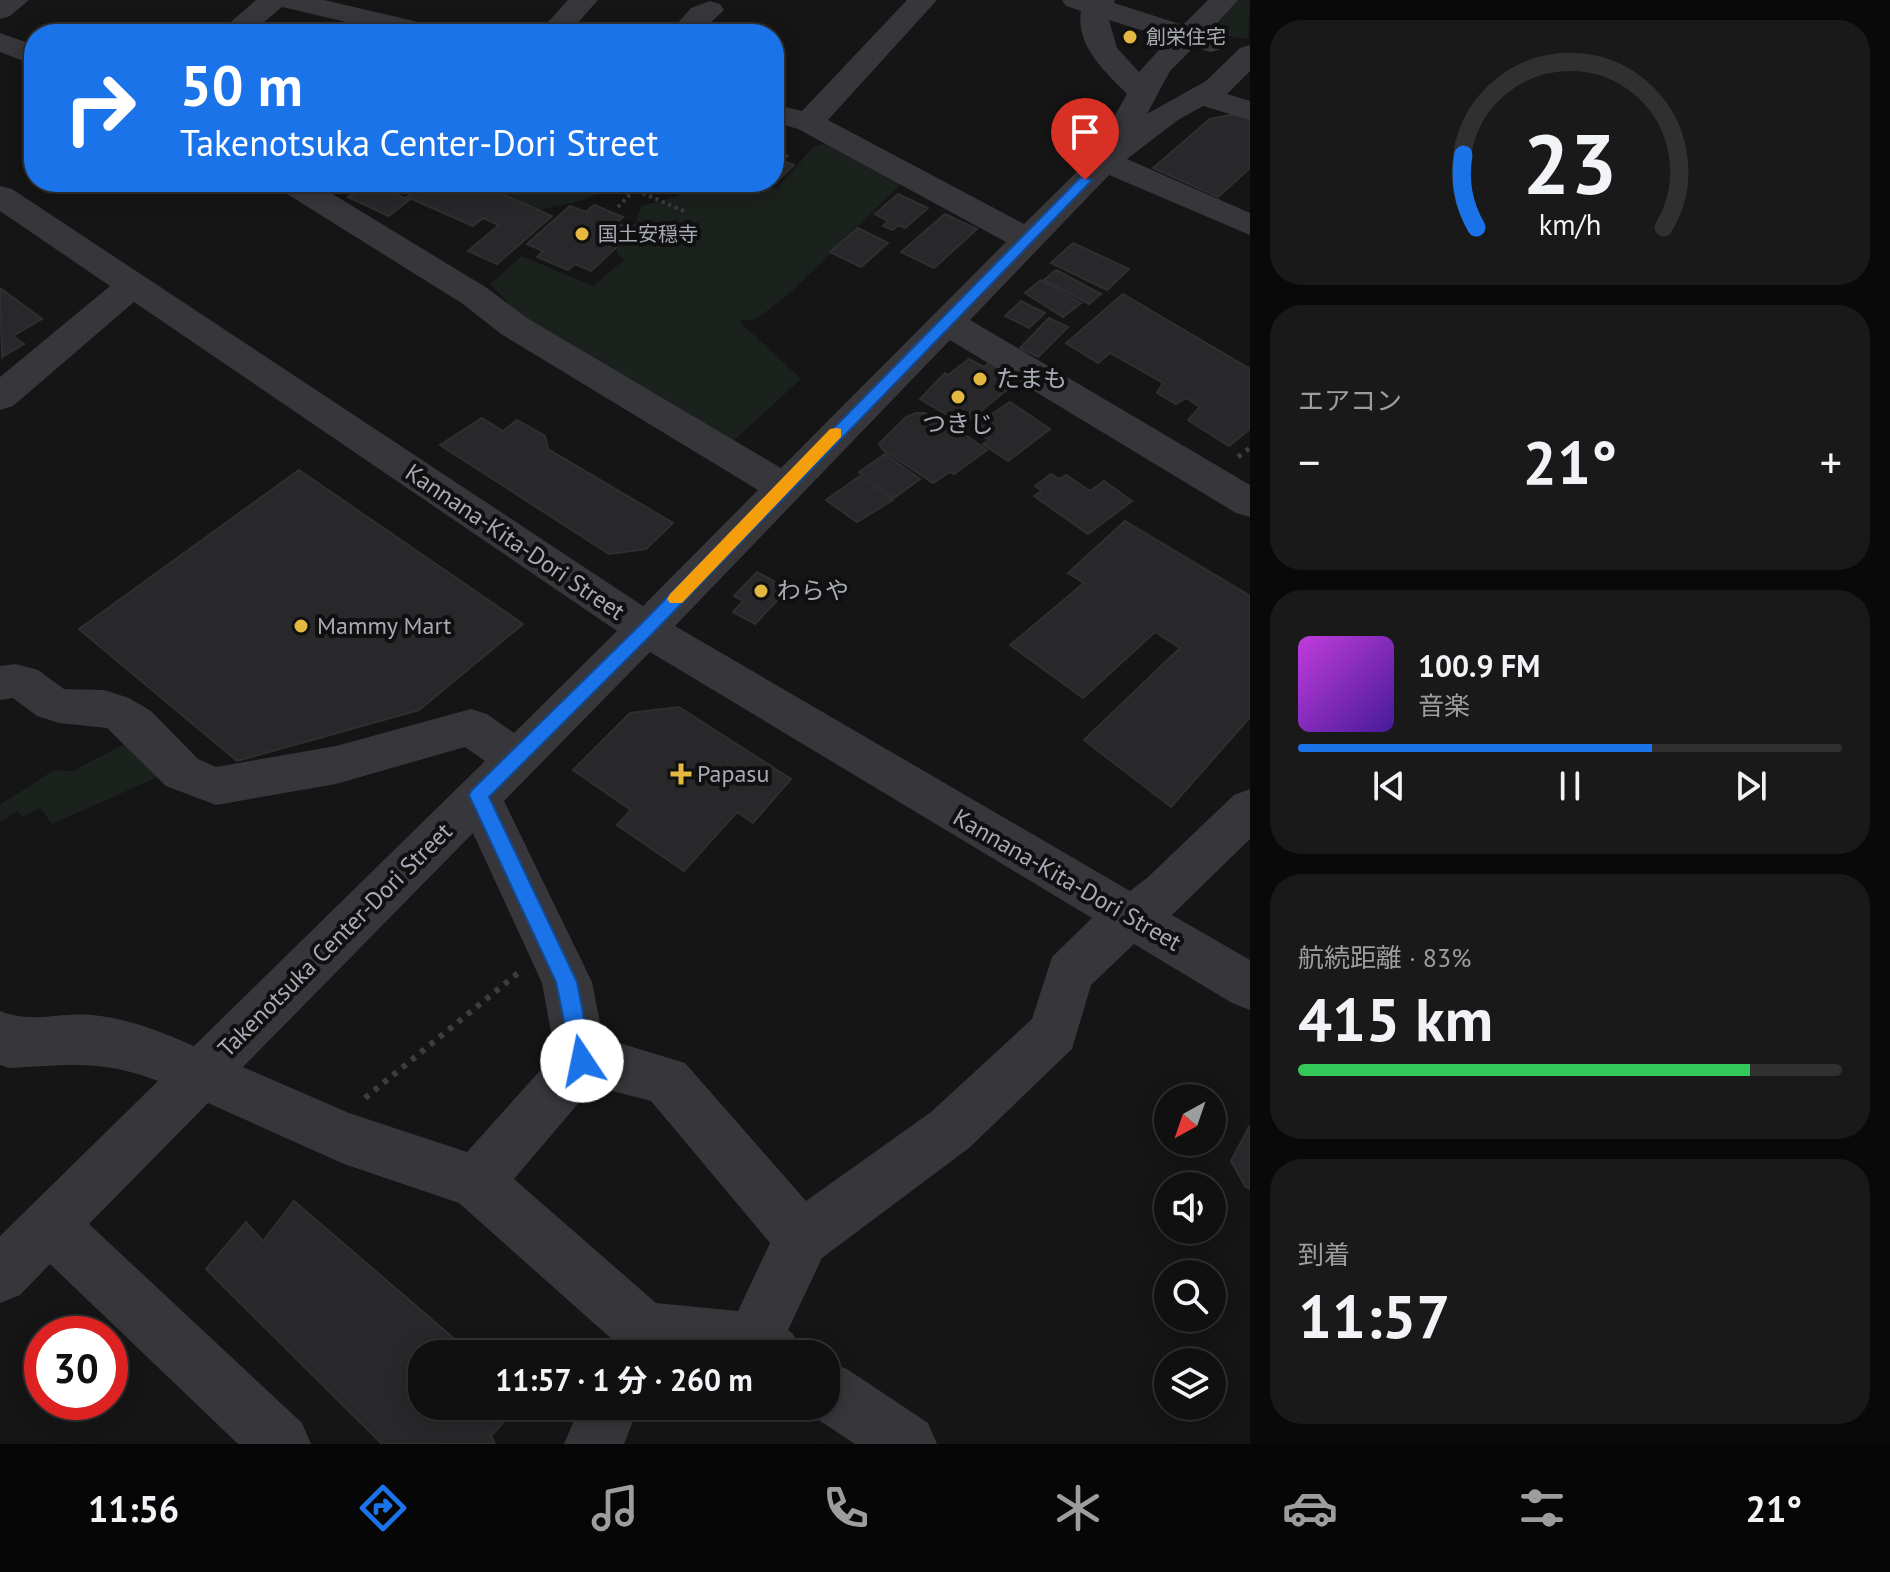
<!DOCTYPE html>
<html lang="ja">
<head>
<meta charset="utf-8">
<style>
  :root { --surface:#101010; --page:#191919; --text:#f1f3f6; --muted:#9c9d9f; --line:#303030; --accent:#1a73e8 }
  body { margin:0; font-family:"PT Sans","Noto Sans JP",sans-serif; background:var(--page); color:var(--text); height:100vh; display:flex; flex-direction:column; font-size:30px; white-space:nowrap }
  * { box-sizing:border-box; margin:0 }
  p { font-size:26px; color:var(--muted) }
  .icon { flex:none; width:44px; height:44px; fill:none; stroke:currentColor; stroke-width:2; stroke-linecap:round; stroke-linejoin:round }
  .map { position:relative; flex:1; overflow:hidden }
  .panel { display:flex; flex-direction:column; gap:20px; padding:20px; background:#090909; width:640px }
  .panel>* { flex:none }
  .guide { position:absolute; left:24px; top:24px; width:760px; height:168px; border-radius:32px; box-shadow:0 4px 20px #0003,0 0 0 2px var(--line); background:#1a73e8; color:#fff; overflow:hidden }
  .needle { width:52px; rotate:220deg }
  .fabs { position:absolute; left:1154px; top:1084px; display:grid; gap:16px }
  .fabs a { display:grid; place-items:center; width:72px; height:72px; border-radius:50%; background:var(--surface); box-shadow:0 4px 20px #0003,0 0 0 2px var(--line); font-size:40px }
  .speed { position:absolute; left:24px; top:1316px; display:flex; gap:16px; font-size:40px; font-weight:700; text-align:center }
  .speed>* { display:grid; place-content:center; width:104px; height:104px; border-radius:50%; background:var(--surface); box-shadow:0 4px 20px #0003,0 0 0 2px var(--line); line-height:1 }
  .speed .limit { border:12px solid #d22; background:#fff; color:#111 }
  .pin { position:absolute; display:grid; place-items:center; width:68px; height:68px; color:#fff; margin:-82px -34px; border-radius:50% 50% 50% 0; rotate:-45deg; box-shadow:0 0 8px #0007 }
  .pin .icon { rotate:45deg }
  .me { position:absolute; width:88px; margin:-44px; rotate:349deg; stroke-linejoin:round; filter:drop-shadow(0 0 6px #0008) }
  .turn { display:flex; align-items:center; gap:28px; height:168px; padding:0 24px; font-size:36px }
  .turn .icon { width:104px; height:104px; stroke-width:2.5 }
  .turn b { display:block; font-size:56px; line-height:68px }
  .big { font-size:60px; font-weight:700; line-height:1.1 }
  .panel .card { flex:1; display:flex; flex-direction:column; justify-content:center; gap:12px; min-width:0; padding:0 28px; border-radius:32px; background:var(--page) }
  .panel .dial { align-items:center; gap:0 }
  .dial svg { height:208px; overflow:visible; fill:none; stroke:var(--line); stroke-width:7; stroke-linecap:round; text-anchor:middle }
  .dial text { fill:var(--text); stroke:none }
  .song { display:flex; align-items:center; gap:24px }
  .cover { width:96px; height:96px; border-radius:12px; background:linear-gradient(135deg,hsl(290 70% 55%),hsl(260 70% 35%)) }
  .played { height:8px; border-radius:4px; background:linear-gradient(90deg,var(--accent) 65%,var(--line) 65%) }
  .keys { display:flex; justify-content:space-around; direction:ltr }
  .heat { display:flex; justify-content:space-between; align-items:center; font-size:44px; direction:ltr }
  .charge { height:12px; border-radius:6px; background:linear-gradient(90deg,#34c759 83%,var(--line) 0) }
  .trip { position:absolute; left:408px; top:1340px; width:432px; height:80px; border-radius:32px; background:var(--surface); box-shadow:0 4px 20px #0003,0 0 0 2px var(--line); font-weight:700; line-height:80px; text-align:center }
  .tabs { display:flex; height:128px; justify-content:space-around; align-items:center; background:#060606; color:var(--muted) }
  .tabs .icon { width:56px; height:56px }
  .tabs .active { color:var(--accent) }
  .tabs b { font-size:36px; color:var(--text) }
  main { display:flex; flex:1; min-height:0 }
  .map>svg:first-child { display:block }
</style>
</head>
<body>
<main>
<div class="map">
<svg width="1250" height="1444" viewBox="0 0 1250 1444">
  <rect width="100%" height="100%" fill="#151516"/>
  <!-- green -->
  <g fill="#1b211c">
    <path d="M1232 0H1250L1248 38C1230 38 1220 36 1211 20Z"/>
    <polygon points="827,143 899,178 899,186 788,295 756,319 739,321 801,379 731,443 527,323 490,284 522,256 593,286 625,259 618,256 615,238 636,222 641,206 677,196 703,182 733,182 752,188 777,188 814,146"/>
    <path d="M467 182H600L602 184 599 193C576 206 552 204 528 214L506 204 507 190Z"/>
    <polygon points="128,742 158,777 52,824 40,808 24,817 17,811 0,822 0,805 54,770 73,771"/>
  </g>
  <!-- building -->
  <g fill="#28282a" stroke="#2f2f32" stroke-width="2">
    <polygon points="1230,115 1250,116 1250,168 1218,197 1153,168 1210,119"/>
    <polygon points="774,151 788,156 783,161 794,165 768,190 747,182 774,182"/>
    <polygon points="369,182 409,200 389,216 348,197"/>
    <polygon points="415,182 491,182 501,186 495,191 552,216 497,264 468,251 499,225 483,218 473,226 407,197 419,187 413,184"/>
    <polygon points="898,194 928,208 905,228 898,225 893,230 883,226 888,221 875,214"/>
    <polygon points="594,205 623,217 616,223 634,231 591,271 575,264 568,270 537,257 543,251 527,244 570,206 586,212"/>
    <polygon points="945,214 977,229 934,268 901,252"/>
    <polygon points="858,228 888,243 861,267 830,252"/>
    <polygon points="1073,243 1129,269 1107,290 1051,263"/>
    <polygon points="1056,270 1101,294 1089,304 1044,280"/>
    <polygon points="1041,280 1081,303 1063,317 1025,293"/>
    <polygon points="0,288 42,319 13,336 24,344 2,357"/>
    <polygon points="1123,294 1250,369 1250,429 1229,446 1188,420 1200,407 1186,398 1176,404 1157,393 1163,383 1110,353 1098,363 1066,343"/>
    <polygon points="1021,301 1045,313 1029,328 1005,316"/>
    <polygon points="1049,318 1068,327 1038,357 1020,348"/>
    <polygon points="969,359 984,367 990,362 1021,378 964,425 920,399 945,373 948,375"/>
    <polygon points="1010,402 1050,429 1008,461 983,444 989,440 980,434 985,429 979,423"/>
    <polygon points="916,413 925,413 937,421 941,418 987,450 954,474 950,472 933,483 883,450 879,444 906,417"/>
    <polygon points="482,418 503,431 517,420 545,436 548,449 673,523 646,549 609,554 440,445"/>
    <polygon points="885,454 920,479 894,498 859,472"/>
    <polygon points="299,470 523,624 419,710 237,761 79,629"/>
    <polygon points="1051,474 1059,479 1066,475 1090,491 1104,481 1132,501 1088,534 1034,496 1042,491 1035,486"/>
    <polygon points="860,476 893,500 857,522 826,500"/>
    <polygon points="1125,521 1250,596 1250,717 1171,807 1084,740 1180,648 1155,632 1083,698 1010,645 1084,583 1068,573"/>
    <polygon points="757,572 788,589 755,624 733,612 743,601 734,596"/>
    <polygon points="679,707 791,779 753,823 737,812 684,871 617,825 631,810 573,770 630,713"/>
    <polygon points="1250,1125 1250,1189 1245,1186 1231,1161"/>
    <polygon points="294,1201 472,1354 422,1354 422,1406 518,1406 491,1436 495,1444 382,1444 206,1269 246,1222 263,1241"/>
  </g>
  <g fill="none" stroke-linecap="round" stroke-linejoin="round">
    <!-- path-far2 -->
    <g stroke="#3c3d42" stroke-width="4" stroke-dasharray="3 4" stroke-linecap="butt">
      <polyline points="617,182 686,212"/>
      <polyline points="618,207 635,189 631,182"/>
    </g>
    <!-- path-far1 -->
    <polyline stroke="#3c3d42" stroke-width="5" stroke-dasharray="4 6" stroke-linecap="butt" points="1238,457 1250,448"/>
    <!-- path -->
    <polyline stroke="#3c3d42" stroke-width="6" stroke-dasharray="5 7" stroke-linecap="butt" points="365,1098 518,973"/>
    <!-- minor -->
    <g fill="#36363b" fill-rule="evenodd">
      <polygon points="0,0 29,0 10,16 0,19"/>
      <polygon points="256,0 324,0 444,28 449,34 397,34 282,7 250,34 217,34"/>
      <polygon points="568,0 598,0 568,34 537,34"/>
      <path d="M907 0H937L828 120 1024 224 1099 150 1097 147 1127 94C1105 72 1075 45 1081 11L1066 6 1062 0H1115L1114 3 1183 25 1208 0H1238L1208 33 1221 37 1226 43 1221 49 1211 52 1194 47 1170 71 1147 114 1206 81 1240 48 1250 45V71L1227 94 1250 101V120L1203 106 1178 120 1127 159 1250 213V235L1109 175 970 320 1250 485V517L1236 513 950 340 675 626 1130 891 1147 878 1234 795 1250 789V839L1172 915 1250 960V1010L1232 1003 1134 944 1091 985 1072 1049 969 1148 822 1258 788 1330 793 1334 802 1354H633L624 1350 459 1203 344 1164 208 1103 89 1224 302 1423 311 1444H238L50 1264 20 1295 0 1303V1236L158 1081C102 1059 68 1065 9 1068L0 1065V1011C33 1024 58 1012 92 1015 127 1018 162 1032 194 1046L485 761 465 747 336 784 216 805 166 786 107 728 59 723 37 716 13 698 0 700V666L16 664 38 670 64 689 104 690 129 698 151 711 198 759 216 767 336 746 471 709 487 714 514 733 617 631 134 302 13 406 0 410V377L110 286 0 211V186L12 189 643 606 758 490 501 334 463 304 279 189 274 182H313L487 288 527 318 781 468 1006 242 798 129 774 122V104L802 111ZM1109 20 1169 39 1139 72 1117 48ZM650 652 1092 918 1052 957 1032 1019 931 1112 806 1201 685 1063 603 1038 592 982 504 801ZM473 833 542 983 555 1054 467 1152 349 1113 243 1067ZM593 1086 651 1101 770 1243 738 1311 656 1303 514 1179Z"/>
      <polygon points="710,1 720,4 724,10 699,34 668,34 691,8"/>
      <polygon points="0,33 34,45 34,65 0,52"/>
      <polygon points="826,1361 847,1369 928,1423 937,1444 855,1444 805,1411 803,1406 826,1406"/>
      <polygon points="580,1406 639,1406 624,1444 564,1444"/>
    </g>
  </g>
  <!-- route -->
  <polygon fill="#1a73e8" stroke="#114b97" stroke-width="2" points="1081,177 1092,180 652,634 489,797 577,982 592,1061 589,1068 582,1071 574,1068 556,982 469,795 472,790 640,625"/>
  <!-- slow -->
  <polygon fill="#f59e0b" points="836,428 841,429 841,437 682,603 670,603 667,599 670,594 830,429"/>
  <!-- markers -->
  <g fill="#e3b740" stroke="#101011" stroke-width="3">
    <circle cx="1130" cy="37" r="8"/>
    <circle cx="582" cy="234" r="8"/>
    <circle cx="980" cy="379" r="8"/>
    <circle cx="958" cy="397" r="8"/>
    <circle cx="761" cy="591" r="8"/>
    <circle cx="301" cy="626" r="8"/>
    <path d="M677 762h8v8h8v8h-8v8h-8v-8h-8v-8h8z"/>
  </g>
  <g text-anchor="middle" stroke-width="8" stroke-linejoin="round" paint-order="stroke">
    <!-- far-poi labels -->
    <g font-size="20" fill="#a8abb5" stroke="#101011" text-anchor="start">
      <text x="1146" y="44">創栄住宅</text>
      <text x="598" y="241">国土安穏寺</text>
    </g>
    <!-- poi labels -->
    <g font-size="24" fill="#a8abb5" stroke="#101011" text-anchor="start">
      <text x="996" y="387">たまも</text>
      <text x="958" y="432" text-anchor="middle">つきじ</text>
      <text x="777" y="599">わらや</text>
      <text x="317" y="634">Mammy Mart</text>
      <text x="697" y="782">Papasu</text>
    </g>
    <!-- street labels -->
    <g font-size="24" fill="#a8abb5" stroke="#101011">
      <text transform="translate(515 542) rotate(34)" y="8">Kannana-Kita-Dori Street</text>
      <text transform="translate(1067 880) rotate(30)" y="8">Kannana-Kita-Dori Street</text>
      <text transform="translate(335 940) rotate(-45)" y="8">Takenotsuka Center-Dori Street</text>
    </g>
  </g>
</svg>
<div class="fabs">
<a><svg class="needle" viewBox="-14 -14 28 28"><path d="M0-13l5 13h-10z" fill="#e53935"/><path d="M0 13l5-13h-10z" fill="#9c9d9f"/></svg></a>
<a><svg class="icon" aria-label="sound" viewBox="0 0 24 24"><path d="M4 9h4l5-4v14l-5-4H4zM17 9q2 3 0 6"/></svg></a>
<a><svg class="icon" aria-label="search" viewBox="0 0 24 24"><circle cx="10" cy="10" r="6"/><path d="M15 15l6 6"/></svg></a>
<a><svg class="icon" aria-label="layers" viewBox="0 0 24 24"><path d="M12 4l9 5-9 5-9-5zM3 14l9 5 9-5"/></svg></a>
</div>
<div class="speed"><div class="limit">30</div></div>
<div class="pin" style="left:1085px;top:180px;background:#d93025"><svg class="icon" aria-label="arrive" viewBox="0 0 24 24"><path d="M6 21V4h12l-3 4 3 4H6"/></svg></div>
<svg class="me" style="left:582px;top:1061px" viewBox="-20 -20 40 40"><circle r="19" fill="#fff"/><path d="M0-13L10 11 0 6-10 11z" fill="#1a73e8"/></svg>
<div class="trip">11:57 · 1 分 · 260 m</div>
<div class="guide">
<div class="turn"><svg class="icon" aria-label="right" viewBox="0 0 24 24"><path d="M7 20v-9h11M14 6l5 5-5 5"/></svg><div><b>50 m</b>Takenotsuka Center-Dori Street</div></div>
</div>
</div>
<section class="panel">
<div class="card dial"><svg viewBox="0 0 100 80">
<path d="M14 69A42 42 0 1 1 86 69"/>
<path d="M14 69A42 42 0 0 1 9 41" stroke="#1a73e8"/>
<text x="50" y="56" font-size="32" font-weight="700">23</text>
<text x="50" y="72" font-size="11">km/h</text>
</svg></div>
<div class="card"><p>エアコン</p>
<div class="heat"><a>−</a><b class="big">21°</b><a>+</a></div>
</div>
<div class="card">
<div class="song"><i class="cover"></i><div><b>100.9 FM</b><p>音楽</p></div></div>
<div class="played"></div>
<div class="keys"><svg class="icon" aria-label="previous" viewBox="0 0 24 24"><path d="M18 5L8 12l10 7zM5 5v14"/></svg><svg class="icon" aria-label="pause" viewBox="0 0 24 24"><path d="M8 5v14M16 5v14"/></svg><svg class="icon" aria-label="next" viewBox="0 0 24 24"><path d="M6 5l10 7-10 7zM19 5v14"/></svg></div>
</div>
<div class="card"><p>航続距離 · 83%</p><b class="big">415 km</b><div class="charge"></div></div>
<div class="card"><p>到着</p><b class="big">11:57</b></div>
</section>
</main>
<nav class="tabs">
<b>11:56</b>
<svg class="icon active" aria-label="directions" viewBox="0 0 24 24"><path d="M12 3l9 9-9 9-9-9zM9 14v-3h6M13 9l2 2-2 2"/></svg>
<svg class="icon" aria-label="music" viewBox="0 0 24 24"><path d="M9 18V5l10-2v13"/><circle cx="6" cy="18" r="3"/><circle cx="16" cy="16" r="3"/></svg>
<svg class="icon" aria-label="phone" viewBox="0 0 24 24"><path d="M5 4h4l2 5-3 2q2 4 5 5l2-3 5 2v4C11 20 4 13 5 4z"/></svg>
<svg class="icon" aria-label="climate" viewBox="0 0 24 24"><path d="M12 3v18M4 7l16 10M4 17L20 7"/></svg>
<svg class="icon" aria-label="car" viewBox="0 0 24 24"><path d="M5 17H2v-5l4-1 3-4h7l3 4 3 1v5h-3M9 17h6M6 11h13"/><circle cx="7" cy="17" r="2"/><circle cx="17" cy="17" r="2"/></svg>
<svg class="icon" aria-label="filters" viewBox="0 0 24 24"><path d="M4 7h16M4 17h16"/><circle cx="9" cy="7" r="2"/><circle cx="15" cy="17" r="2"/></svg>
<b>21°</b>
</nav>
</body>
</html>
